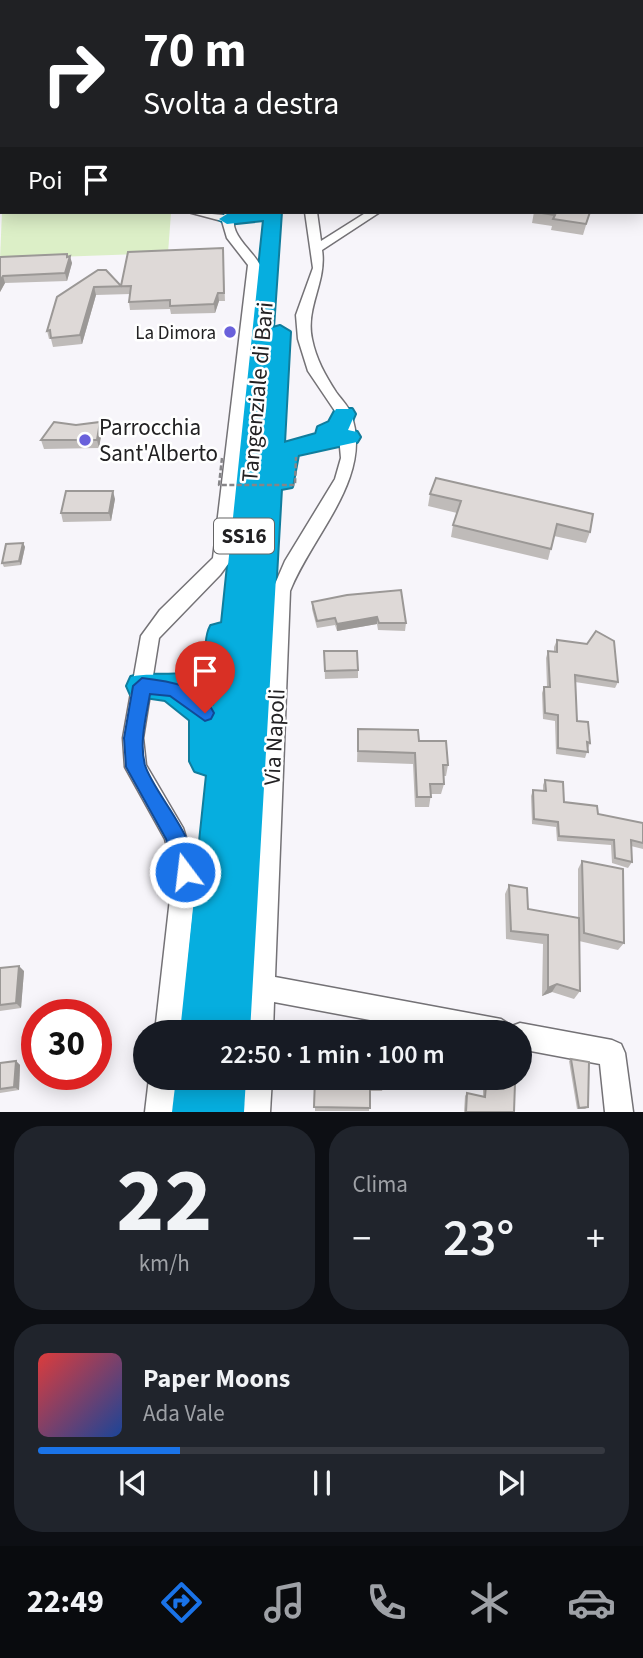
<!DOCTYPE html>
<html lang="it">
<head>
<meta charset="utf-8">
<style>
  :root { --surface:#171b24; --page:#20242c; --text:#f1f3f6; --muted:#9ea1a6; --line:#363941; --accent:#1a73e8 }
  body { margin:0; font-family:"Source Sans 3",sans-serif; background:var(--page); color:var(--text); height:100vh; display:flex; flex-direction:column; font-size:26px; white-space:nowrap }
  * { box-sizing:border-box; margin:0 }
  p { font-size:23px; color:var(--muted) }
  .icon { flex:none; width:38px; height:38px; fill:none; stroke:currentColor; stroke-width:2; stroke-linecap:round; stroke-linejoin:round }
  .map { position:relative; height:1112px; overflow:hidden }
  .panel { display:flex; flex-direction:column; gap:14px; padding:14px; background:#0d0f14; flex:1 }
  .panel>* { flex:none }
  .guide { position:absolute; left:0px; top:0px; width:644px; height:214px; box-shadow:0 4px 18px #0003; background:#202124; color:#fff; overflow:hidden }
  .speed { position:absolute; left:21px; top:999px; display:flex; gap:14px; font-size:35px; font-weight:700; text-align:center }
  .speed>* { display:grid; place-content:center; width:91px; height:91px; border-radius:50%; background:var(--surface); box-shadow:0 4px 18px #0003; line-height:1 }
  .speed .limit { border:10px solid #d22; background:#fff; color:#111 }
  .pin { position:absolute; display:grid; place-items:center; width:60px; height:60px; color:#fff; margin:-72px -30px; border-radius:50% 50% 50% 0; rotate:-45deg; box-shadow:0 0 7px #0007 }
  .pin .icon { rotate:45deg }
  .me { position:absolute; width:77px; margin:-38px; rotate:345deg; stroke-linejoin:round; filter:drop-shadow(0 0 5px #0008) }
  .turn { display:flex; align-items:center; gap:24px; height:147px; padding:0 28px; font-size:32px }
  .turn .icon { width:91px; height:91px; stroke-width:2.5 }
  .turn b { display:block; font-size:49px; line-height:60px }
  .then { display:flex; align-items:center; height:66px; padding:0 28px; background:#0003; gap:14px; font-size:26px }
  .big { font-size:52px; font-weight:600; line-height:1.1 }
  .panel .card { flex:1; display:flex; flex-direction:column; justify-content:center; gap:10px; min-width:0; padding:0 24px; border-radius:28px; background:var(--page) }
  .panel .dial { align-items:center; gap:0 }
  .dial b { font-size:91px; line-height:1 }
  .song { display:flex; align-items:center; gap:21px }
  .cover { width:84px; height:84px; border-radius:10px; background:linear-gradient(135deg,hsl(0 70% 55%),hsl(220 70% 35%)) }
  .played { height:7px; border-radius:4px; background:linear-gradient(90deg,var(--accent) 25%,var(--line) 25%) }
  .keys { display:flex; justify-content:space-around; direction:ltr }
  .heat { display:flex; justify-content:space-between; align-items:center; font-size:38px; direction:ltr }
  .panel .tiles { flex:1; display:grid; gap:14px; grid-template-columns:1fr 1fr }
  .card:last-child { grid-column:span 2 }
  .trip { position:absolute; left:133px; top:1020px; width:399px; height:70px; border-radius:35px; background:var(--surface); box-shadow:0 4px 18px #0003; font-weight:600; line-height:70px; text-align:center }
  .tabs { display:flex; height:112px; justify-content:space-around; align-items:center; background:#090b0e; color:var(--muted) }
  .tabs .icon { width:49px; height:49px }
  .tabs .selected { color:var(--accent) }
  .tabs b { font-size:32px; color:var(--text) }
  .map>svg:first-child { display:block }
</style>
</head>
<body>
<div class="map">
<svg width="643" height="1112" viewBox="0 0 643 1112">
  <rect width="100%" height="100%" fill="#f7f5fa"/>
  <!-- green -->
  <polygon fill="#dcefc7" points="2,212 171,213 168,253 0,259"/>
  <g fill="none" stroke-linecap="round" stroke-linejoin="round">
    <!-- minor casing -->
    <g stroke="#747276" stroke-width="3">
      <g id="minor">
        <polygon points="250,0 258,0 259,2 252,2"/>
        <polygon points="285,0 293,0 294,2 287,2"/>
        <polygon points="317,0 325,0 316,2"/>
        <rect x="642" y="62" width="1" height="6"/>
        <polygon points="2,81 2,89 0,90 0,82"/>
        <polygon points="2,124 2,131 0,132 0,125"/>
        <polygon points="0,161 2,161 0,168"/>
        <path d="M188 212 224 215 226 212H236C226 233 251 248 260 265L231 560 220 575 159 638 143 738 146 765 183 828 197 872 181 1032H155L173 872 165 839 125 767 123 738 141 636 160 610 213 558 248 265 227 238 222 221Z"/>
        <path d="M305 212H317L321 241 367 212H380L322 250C327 282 305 307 312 339 316 359 325 375 336 392 341 399 349 407 351 414 374 477 312 535 290 591L275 977 501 1019 512 1026 520 1023 612 1040 621 1044 625 1053 633 1112H605L600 1064 520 1049V1032H434L274 1002 273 1032H247L272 591 285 561 335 479 341 458 337 414 308 371 298 339 296 315 313 268Z"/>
        <polygon points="149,1078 177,1078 173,1112 145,1112"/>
        <polygon points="244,1078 272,1078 270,1112 242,1112"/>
      </g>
    </g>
    <!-- highway casing -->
    <g stroke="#107d9d" stroke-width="4">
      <g id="highway">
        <polygon points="299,0 309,0 298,2"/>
        <path d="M281 212 273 328 280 326 290 332 284 443 316 434 318 427 329 422 336 409H352L355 414 348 430 357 432 360 437 357 442 298 455 292 487 281 489 250 1032H180L207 775 195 771 190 761V720L165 700 131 695 127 686 131 677C151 670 194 684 204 658 208 647 205 637 211 626L222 623 264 220 227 224 219 219 227 214ZM216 686 214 706 202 693Z"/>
        <polygon points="176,1078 246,1078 244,1112 172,1112"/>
      </g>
    </g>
    <!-- minor -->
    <use href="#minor" fill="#fff" fill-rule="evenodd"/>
    <!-- highway -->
    <use href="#highway" fill="#06aedf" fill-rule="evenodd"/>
    <!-- path-bridge -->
    <polyline stroke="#868588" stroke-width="2.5" stroke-dasharray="5 2.5" stroke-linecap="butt" points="222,458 219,485 295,485 296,457"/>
  </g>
  <!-- wall -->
  <g fill="#bfbbb9">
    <polygon points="534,212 590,212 583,235 551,230 552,226 532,223"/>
    <polygon points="223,248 225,301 219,301 215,313 171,314 170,309 130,310 129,302 130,294 96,295 82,344 53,347 51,339 49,339 47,331 98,270 121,286"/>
    <polygon points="67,254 72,263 67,281 5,283 0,292 0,257"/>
    <polygon points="100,422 102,430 99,448 44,449 41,440 76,425"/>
    <polygon points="430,494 590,532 586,543 554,536 548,560 451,537 453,525 457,513 428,506"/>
    <polygon points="115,499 111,521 63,522 61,513"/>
    <polygon points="23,543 25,547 21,565 4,567 2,563"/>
    <polygon points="312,602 406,623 405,631 378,630 377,624 337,631 335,625 317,628 312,609"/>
    <polygon points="557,640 618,682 615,688 575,682 577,721 590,743 585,758 556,754 555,721 543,719 542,693 544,687 547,687 546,658 548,651 554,652 554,647"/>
    <polygon points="324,651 358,670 358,678 325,679"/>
    <polygon points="358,729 419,741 448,765 446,776 443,776 444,784 441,794 431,794 429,807 415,807 413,764 357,762"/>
    <polygon points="545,780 564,802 598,814 643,823 643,849 631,846 632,862 628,868 612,863 611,845 557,841 556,827 532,824 531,796 533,790 543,791 543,785"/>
    <polygon points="582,861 624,943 618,950 579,941 580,991 574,999 552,992 542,996 543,944 506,939 505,894 509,885 528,909 578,918 578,869"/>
    <polygon points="0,968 24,971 21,1008 0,1011"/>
    <polygon points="571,1059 588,1107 585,1109 577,1109 569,1061"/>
    <polygon points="16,1061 20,1065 19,1090 0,1093 0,1063"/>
    <polygon points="315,1078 383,1088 382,1091 370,1091 369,1111 315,1111"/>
    <polygon points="497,1080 514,1112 464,1112 465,1096 467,1093 483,1096 483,1088 486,1085 494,1086 494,1083"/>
  </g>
  <!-- shaded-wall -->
  <g fill="#9b9896">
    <polygon points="70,256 72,263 67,281 65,273"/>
    <polygon points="3,276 5,283 0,292 0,281"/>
    <polygon points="94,287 96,295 82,344 80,335"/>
    <polygon points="218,293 219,301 215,313 214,304"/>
    <polygon points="100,422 102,430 99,448 97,440"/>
    <polygon points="113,491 115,499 111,521 109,513"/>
    <polygon points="23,543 25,547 21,565 19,561"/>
    <polygon points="377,617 377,624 337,631 337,624"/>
    <polygon points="19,966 24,971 21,1008 16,1003"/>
    <polygon points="557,984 552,992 542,996 548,988"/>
    <polygon points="16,1061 20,1065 19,1090 14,1087"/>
  </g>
  <!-- building -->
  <g fill="#ded9d7" stroke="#9b9896" stroke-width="2">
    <polygon points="355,0 621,0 622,2 356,2"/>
    <rect x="642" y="21" width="1" height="28"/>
    <polygon points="0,43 2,43 2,53 0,54"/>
    <rect x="0" y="87" width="2" height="21"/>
    <polygon points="0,141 2,141 2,153 0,151"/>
    <polygon points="535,212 590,212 586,224 553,219 555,215"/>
    <polygon points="223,248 224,293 218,293 214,304 170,306 170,300 129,302 131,286 94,287 80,335 51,338 50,330 47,331 57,297 98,270 106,270 121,286 128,252"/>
    <polygon points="67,254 67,257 70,256 65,273 3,276 0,281 0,257"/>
    <polygon points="54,422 76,425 100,422 97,440 41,440"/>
    <polygon points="436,478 593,514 590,532 557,524 551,549 453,525 461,501 430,494"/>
    <polygon points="66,491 113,491 109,513 61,513"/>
    <polygon points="23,543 19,561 2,563 6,544"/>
    <polygon points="401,590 406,623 379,623 377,617 337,624 335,618 317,621 312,602 347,595"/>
    <polygon points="596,631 614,641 618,682 575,675 577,721 588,722 590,743 587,742 588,752 558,748 558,715 545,713 544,687 550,687 548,651 557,652 557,640 587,644"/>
    <polygon points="324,651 357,651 358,670 325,671"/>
    <polygon points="358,729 418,730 419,741 446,741 448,765 443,765 444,784 430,784 431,797 417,797 415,753 358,751"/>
    <polygon points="545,780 563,782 564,802 597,806 598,814 643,823 643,843 631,840 632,862 615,858 614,840 559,836 558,822 534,819 533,790 546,791"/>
    <polygon points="582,861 623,869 624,943 584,933"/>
    <polygon points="509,885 527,888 528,909 579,918 580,991 557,984 548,988 548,935 511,931"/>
    <polygon points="19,966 16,1003 0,1005 0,968"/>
    <polygon points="571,1059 589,1062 588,1107 579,1108"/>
    <polygon points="16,1061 14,1087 0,1089 0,1063"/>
    <polygon points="315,1078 383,1078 383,1088 370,1088 370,1108 314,1107"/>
    <polygon points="497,1080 515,1083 514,1112 466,1112 467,1093 485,1097 486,1085 497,1087"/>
  </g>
  <!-- route -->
  <path fill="#1a73e8" stroke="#114b97" stroke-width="2" d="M142 678C169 681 200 685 214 713L211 719 205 721 170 696 150 694C146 717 139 743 145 765 154 795 206 846 192 879L185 882 177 879 166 839 126 767 124 738 133 686Z"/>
  <!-- markers -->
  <g fill="#6a61db" stroke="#fff" stroke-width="2.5">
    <circle cx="230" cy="332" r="7"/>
    <circle cx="85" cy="440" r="7"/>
  </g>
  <g text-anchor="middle" stroke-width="5" stroke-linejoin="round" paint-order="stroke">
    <!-- far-poi labels -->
    <g font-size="19" fill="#222123" stroke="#fff" text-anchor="end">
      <text x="216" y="339">La Dimora</text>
    </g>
    <!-- shield labels -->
    <rect fill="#fff" stroke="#646465" stroke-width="2" x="214" y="518.5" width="60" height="35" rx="5"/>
    <g font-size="21" font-weight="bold" fill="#222123">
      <text x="244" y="543">SS16</text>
    </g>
    <!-- street labels -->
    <g font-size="23" fill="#222123" stroke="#fff">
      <text transform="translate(257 392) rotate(-85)" y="8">Tangenziale di Bari</text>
      <text transform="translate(274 737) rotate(-87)" y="8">Via Napoli</text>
    </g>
    <!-- poi labels -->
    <g font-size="23" fill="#222123" stroke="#fff" text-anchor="start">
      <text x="99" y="435">Parrocchia<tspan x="99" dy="26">Sant'Alberto</tspan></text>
    </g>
  </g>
</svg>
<div class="speed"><div class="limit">30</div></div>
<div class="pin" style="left:205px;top:713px;background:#d93025"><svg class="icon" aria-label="arrive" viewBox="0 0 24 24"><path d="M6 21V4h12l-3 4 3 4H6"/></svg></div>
<svg class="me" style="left:185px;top:872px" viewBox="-20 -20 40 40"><circle r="17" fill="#1a73e8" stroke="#fff" stroke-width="3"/><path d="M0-11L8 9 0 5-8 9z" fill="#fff"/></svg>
<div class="trip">22:50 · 1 min · 100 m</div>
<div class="guide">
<div class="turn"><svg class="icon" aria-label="right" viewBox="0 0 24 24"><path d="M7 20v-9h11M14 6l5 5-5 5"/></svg><div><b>70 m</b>Svolta a destra</div></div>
<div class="then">Poi<svg class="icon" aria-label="arrive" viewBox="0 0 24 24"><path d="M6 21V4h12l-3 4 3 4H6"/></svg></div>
</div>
</div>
<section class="panel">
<div class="tiles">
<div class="card dial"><b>22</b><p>km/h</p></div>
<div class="card"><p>Clima</p>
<div class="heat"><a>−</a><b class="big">23°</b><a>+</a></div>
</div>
<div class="card">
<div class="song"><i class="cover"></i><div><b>Paper Moons</b><p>Ada Vale</p></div></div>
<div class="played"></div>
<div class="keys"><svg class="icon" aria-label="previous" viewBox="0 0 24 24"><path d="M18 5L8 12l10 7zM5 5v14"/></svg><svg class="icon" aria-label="pause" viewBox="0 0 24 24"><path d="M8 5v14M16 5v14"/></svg><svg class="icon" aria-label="next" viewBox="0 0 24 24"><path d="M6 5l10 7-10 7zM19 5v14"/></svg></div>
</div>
</div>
</section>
<nav class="tabs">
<b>22:49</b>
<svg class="icon selected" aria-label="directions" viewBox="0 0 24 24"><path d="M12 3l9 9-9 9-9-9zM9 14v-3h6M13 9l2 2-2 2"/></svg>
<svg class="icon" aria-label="music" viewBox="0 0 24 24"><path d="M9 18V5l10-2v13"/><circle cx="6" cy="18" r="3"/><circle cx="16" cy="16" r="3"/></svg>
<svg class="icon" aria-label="phone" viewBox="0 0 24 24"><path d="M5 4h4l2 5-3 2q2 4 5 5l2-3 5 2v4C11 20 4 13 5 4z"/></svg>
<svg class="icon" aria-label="climate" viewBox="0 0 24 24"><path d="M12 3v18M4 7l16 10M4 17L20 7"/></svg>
<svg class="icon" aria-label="car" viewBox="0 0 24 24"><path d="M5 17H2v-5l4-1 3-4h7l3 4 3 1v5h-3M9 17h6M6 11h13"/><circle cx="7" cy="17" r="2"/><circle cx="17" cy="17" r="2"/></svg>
</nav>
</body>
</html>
